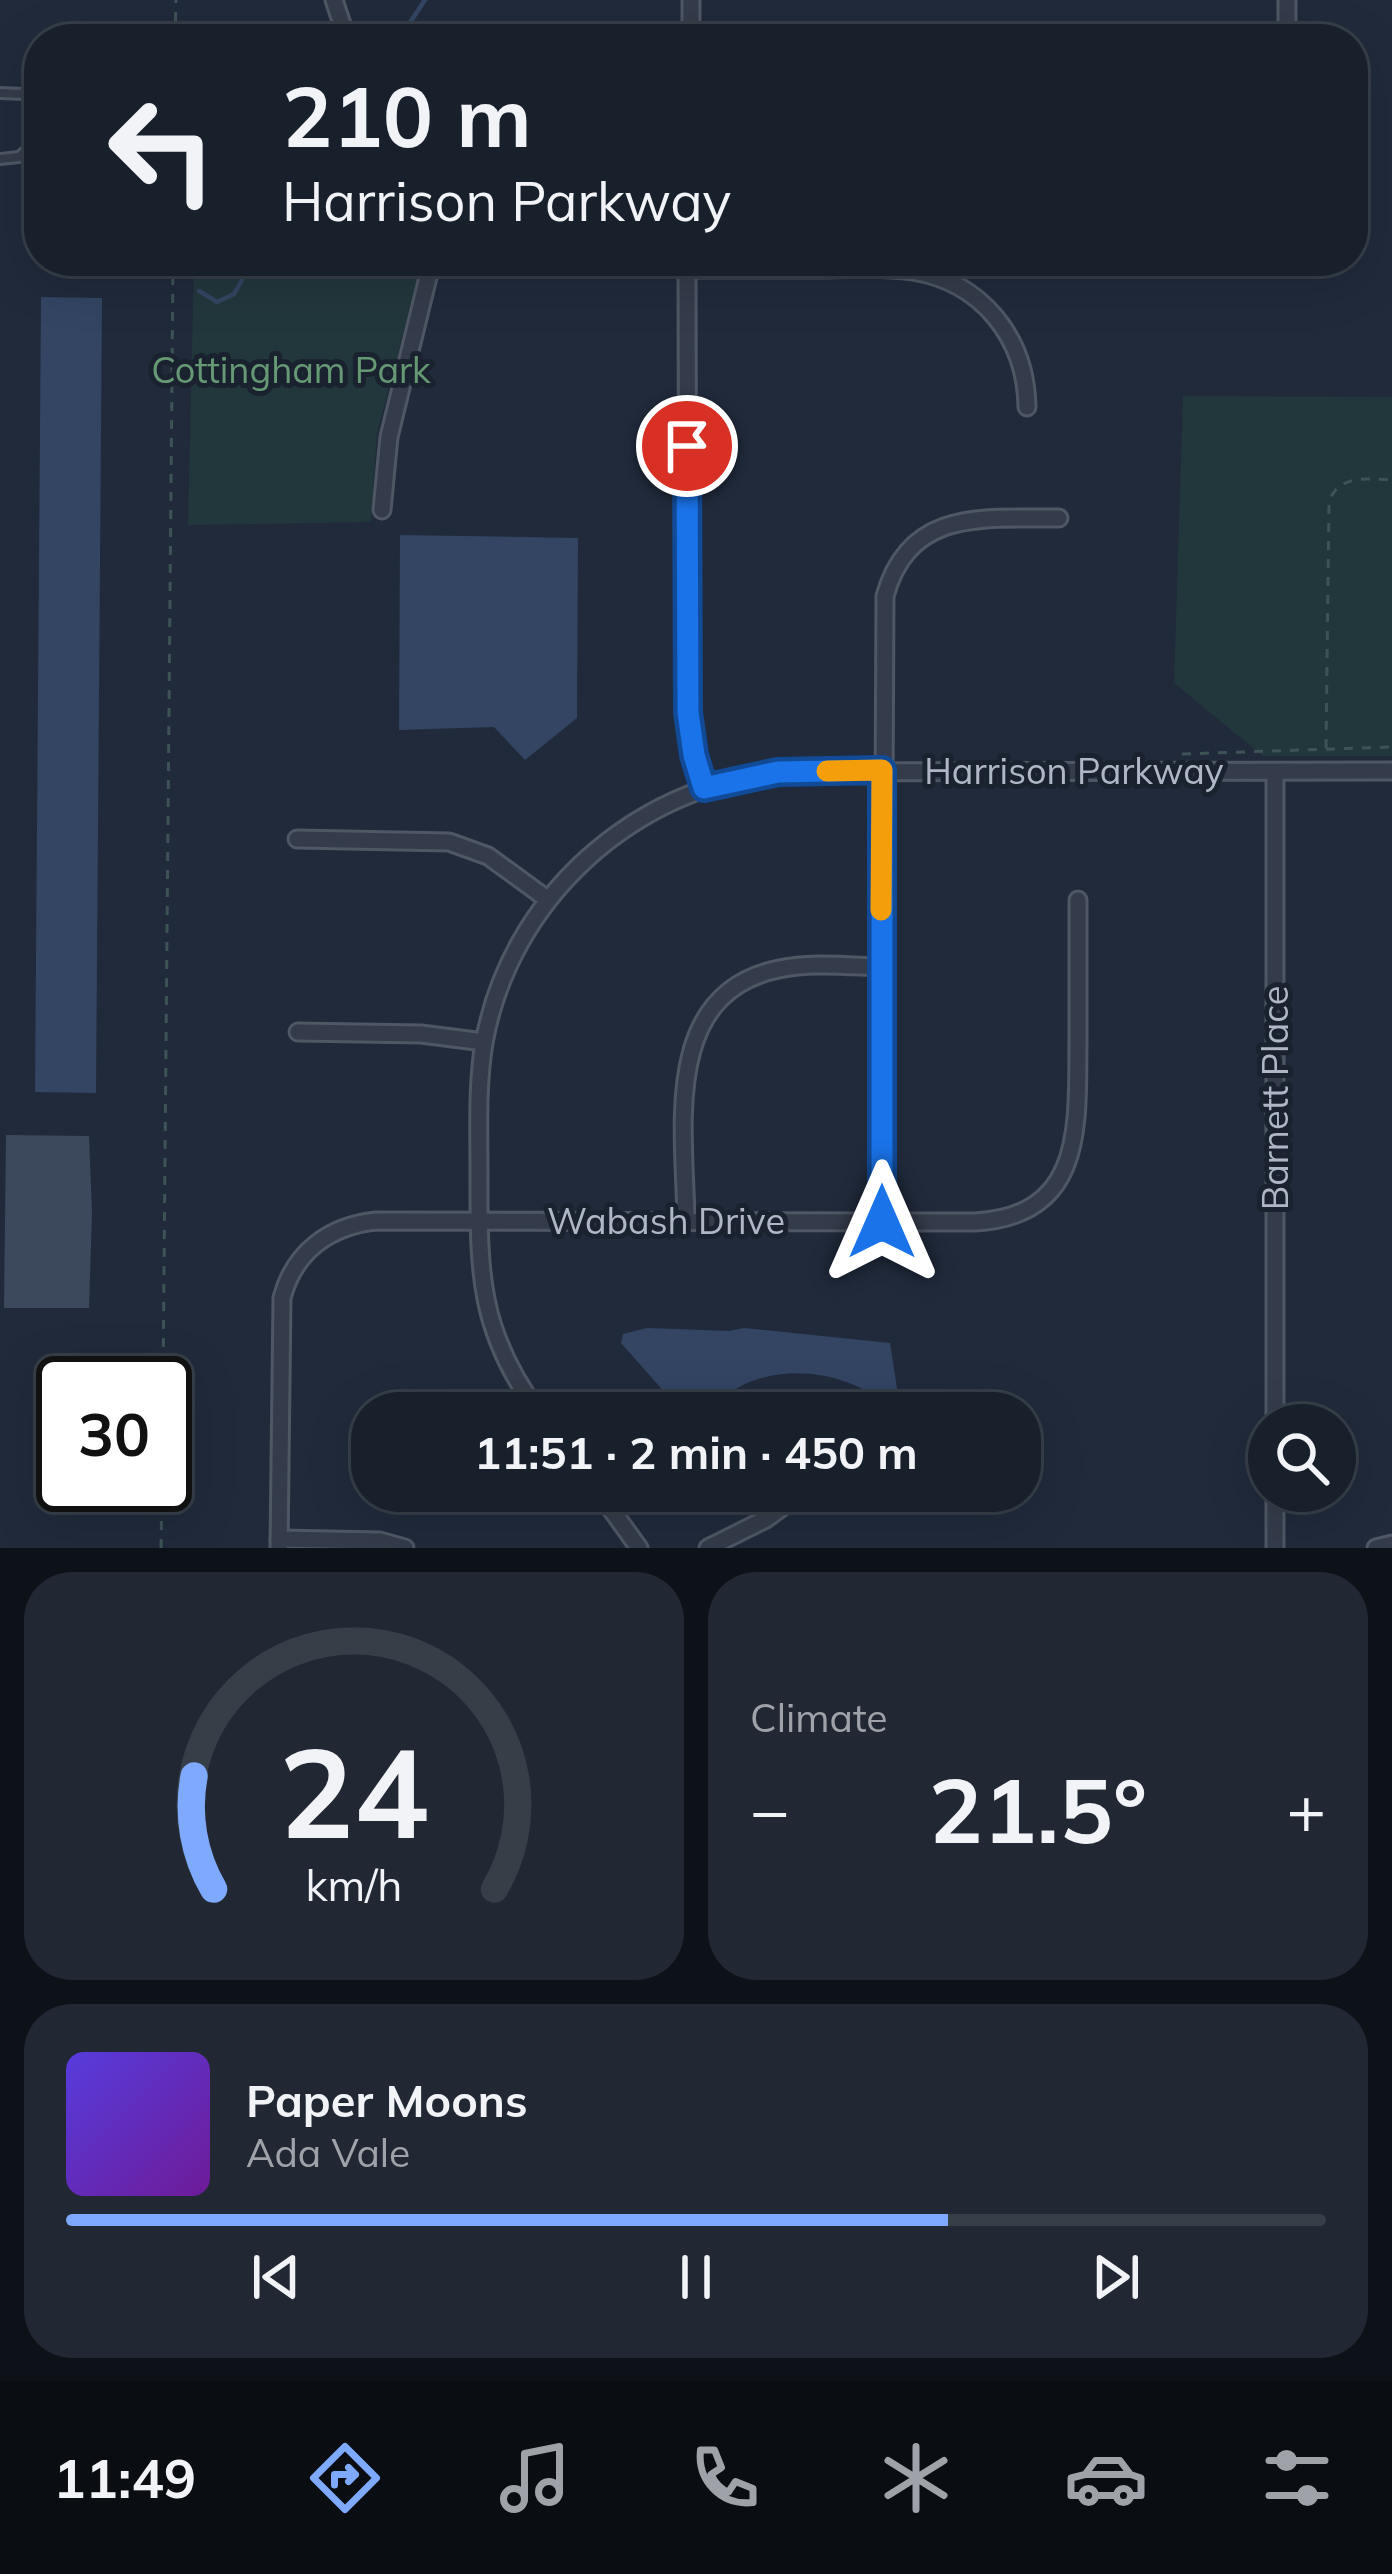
<!DOCTYPE html>
<html lang="en">
<head>
<meta charset="utf-8">
<style>
  :root { --surface:#18202c; --page:#212834; --text:#f1f3f6; --muted:#9fa3a9; --line:#363e48; --accent:#7ea9fc }
  body { margin:0; font-family:Mulish,sans-serif; background:var(--page); color:var(--text); height:100vh; display:flex; flex-direction:column; font-size:45px; white-space:nowrap }
  * { box-sizing:border-box; margin:0 }
  p { font-size:39px; color:var(--muted) }
  .icon { flex:none; width:66px; height:66px; fill:none; stroke:currentColor; stroke-width:2; stroke-linecap:round; stroke-linejoin:round }
  .map { position:relative; height:1548px; overflow:hidden }
  .sheet { display:flex; flex-direction:column; gap:24px; padding:24px; background:#0d1218; flex:1 }
  .sheet>* { flex:none }
  .hud { position:absolute; left:24px; top:24px; width:1344px; height:252px; border-radius:48px; box-shadow:0 12px 48px #0002,0 0 0 3px var(--line); background:#18202c; color:var(--text); overflow:hidden }
  .controls { position:absolute; left:1248px; top:1404px; display:grid; gap:24px }
  .controls a { display:grid; place-items:center; width:108px; height:108px; border-radius:50%; background:var(--surface); box-shadow:0 12px 48px #0002,0 0 0 3px var(--line); font-size:60px }
  .speed { position:absolute; left:36px; top:1356px; display:flex; gap:24px; font-size:60px; font-weight:700; text-align:center }
  .speed>* { display:grid; place-content:center; width:156px; height:156px; border-radius:50%; background:var(--surface); box-shadow:0 12px 48px #0002,0 0 0 3px var(--line); line-height:1 }
  .speed .limit { border:6px solid #111; border-radius:18px; background:#fff; color:#111 }
  .pin { position:absolute; display:grid; place-items:center; width:102px; height:102px; color:#fff; margin:-51px; border:6px solid #fff; border-radius:50%; box-shadow:0 3px 12px #0007 }
  .me { position:absolute; width:132px; margin:-66px; rotate:0deg; stroke-linejoin:round; filter:drop-shadow(0 0 9px #0008) }
  .turn { display:flex; align-items:center; gap:42px; height:252px; padding:0 60px; font-size:54px }
  .turn .icon { width:156px; height:156px; stroke-width:2.5 }
  .turn b { display:block; font-size:84px; line-height:102px }
  .big { font-size:90px; font-weight:700; line-height:1.1 }
  .sheet .tile { flex:1; display:flex; flex-direction:column; justify-content:center; gap:18px; min-width:0; padding:0 42px; border-radius:48px; background:var(--page) }
  .sheet .dial { align-items:center; gap:0 }
  .dial svg { height:312px; overflow:visible; fill:none; stroke:var(--line); stroke-width:7; stroke-linecap:round; text-anchor:middle }
  .dial text { fill:var(--text); stroke:none }
  .song { display:flex; align-items:center; gap:36px }
  .cover { width:144px; height:144px; border-radius:18px; background:linear-gradient(135deg,hsl(250 70% 55%),hsl(280 70% 35%)) }
  .played { height:12px; border-radius:6px; background:linear-gradient(90deg,var(--accent) 70%,var(--line) 70%) }
  .keys { display:flex; justify-content:space-around; direction:ltr }
  .heat { display:flex; justify-content:space-between; align-items:center; font-size:66px; direction:ltr }
  .sheet .tiles { flex:1; display:grid; gap:24px; grid-template-columns:1fr 1fr }
  .tile:last-child { grid-column:span 2 }
  .trip { position:absolute; left:351px; top:1392px; width:690px; height:120px; border-radius:48px; background:var(--surface); box-shadow:0 12px 48px #0002,0 0 0 3px var(--line); font-weight:700; line-height:120px; text-align:center }
  .menu { display:flex; height:192px; justify-content:space-around; align-items:center; background:#0a0d12; color:var(--muted) }
  .menu .icon { width:84px; height:84px }
  .menu .current { color:var(--accent) }
  .menu b { font-size:54px; color:var(--text) }
  .map>svg:first-child { display:block }
</style>
</head>
<body>
<div class="map">
<svg width="1392" height="1548" viewBox="0 0 1392 1548">
  <rect width="100%" height="100%" fill="#202a3b"/>
  <!-- green -->
  <g fill="#22373c">
    <polygon points="194,261 422,261 377,434 371,522 188,525"/>
    <polygon points="1183,396 1392,397 1392,756 1263,756 1174,683"/>
  </g>
  <!-- water -->
  <g fill="#334563">
    <polygon points="41,297 102,298 96,1093 35,1092"/>
    <polygon points="400,535 578,538 577,718 525,760 494,727 399,730"/>
    <path d="M647 1328 729 1331 744 1328 890 1343 900 1408 893 1411C855 1373 788 1362 741 1386 715 1400 716 1413 683 1413L621 1343 623 1334Z"/>
  </g>
  <g fill="none" stroke-linecap="round" stroke-linejoin="round">
    <!-- stream -->
    <g stroke="#334563" stroke-width="4.5">
      <polyline points="399,39 425,0"/>
      <polyline points="199,291 217,302 234,294 253,261"/>
    </g>
  </g>
  <!-- building -->
  <polygon fill="#3c485b" points="6,1135 89,1136 92,1212 89,1308 4,1308"/>
  <g fill="none" stroke-linecap="round" stroke-linejoin="round">
    <!-- service casing -->
    <g stroke="#4f5765" stroke-width="14">
      <g id="service">
        <polyline points="0,93 24,94 39,105"/>
        <polyline points="0,159 19,157 39,140"/>
      </g>
    </g>
    <!-- minor casing -->
    <g stroke="#4f5765" stroke-width="21">
      <g id="minor">
        <polyline points="334,0 347,39"/>
        <polyline points="691,39 691,0"/>
        <polyline points="1287,39 1287,0"/>
        <polyline points="687,261 688,712 694,755 704,788"/>
        <path d="M687 269C730 269 774 269 818 269 849 269 881 266 912 271 982 282 1026 338 1027 407"/>
        <polyline points="382,510 389,437 432,261"/>
        <polyline points="297,839 449,842 488,856 547,899"/>
        <polyline points="298,1032 421,1034 484,1042"/>
        <path d="M686 1221C685 1131 660 993 779 969 811 962 848 966 881 967"/>
        <path d="M882 1222 885 596C910 507 985 519 1059 518"/>
        <path d="M539 1413C477 1330 479 1269 479 1171 479 1129 477 1085 484 1043 510 898 633 788 778 772L1392 771"/>
        <polyline points="1275,1425 1275,772"/>
        <polyline points="598,1491 639,1548"/>
        <polyline points="279,1539 380,1541 405,1548"/>
        <path d="M279 1548 282 1298C294 1252 329 1226 376 1221L975 1222C1086 1216 1077 1123 1078 1040 1078 993 1078 946 1078 900"/>
        <polyline points="708,1548 766,1519 804,1491"/>
        <polyline points="1275,1548 1275,1491"/>
        <polyline points="1376,1548 1392,1544"/>
      </g>
    </g>
    <!-- path -->
    <g stroke="#3d5356" stroke-width="3" stroke-dasharray="9 9" stroke-linecap="butt">
      <polyline points="175,39 176,0"/>
      <path d="M1326 748 1329 501C1340 474 1367 479 1392 480"/>
      <polyline points="1182,754 1392,747"/>
      <polyline points="163,1383 173,261"/>
      <polyline points="161,1548 162,1485"/>
    </g>
    <!-- service -->
    <use href="#service" stroke="#343c4b" stroke-width="8"/>
    <!-- minor -->
    <use href="#minor" stroke="#343c4b" stroke-width="15"/>
  </g>
  <g fill="none" stroke-linecap="round" stroke-linejoin="round">
    <!-- route casing -->
    <g stroke="#114b97" stroke-width="30">
      <polyline id="route" points="687,446 688,712 694,755 704,788 778,772 882,770 882,1222"/>
    </g>
    <!-- route -->
    <use href="#route" stroke="#1a73e8" stroke-width="21"/>
    <!-- slow -->
    <polyline stroke="#f59e0b" stroke-width="21" points="827,771 882,770 881,910"/>
  </g>
  <g text-anchor="middle" stroke-width="10" stroke-linejoin="round" paint-order="stroke">
    <!-- park labels -->
    <g font-size="36" fill="#659973" stroke="#1a222f">
      <text x="291" y="383">Cottingham Park</text>
    </g>
    <!-- street labels -->
    <g font-size="36" fill="#afb7c7" stroke="#1a222f">
      <text x="1074" y="784">Harrison Parkway</text>
      <text transform="translate(1275 1098) rotate(-90)" y="13">Barnett Place</text>
      <text x="666" y="1234">Wabash Drive</text>
    </g>
  </g>
</svg>
<div class="controls">
<a><svg class="icon" aria-label="search" viewBox="0 0 24 24"><circle cx="10" cy="10" r="6"/><path d="M15 15l6 6"/></svg></a>
</div>
<div class="speed"><div class="limit">30</div></div>
<div class="pin" style="left:687px;top:446px;background:#d93025"><svg class="icon" aria-label="arrive" viewBox="0 0 24 24"><path d="M6 21V4h12l-3 4 3 4H6"/></svg></div>
<svg class="me" style="left:882px;top:1222px" viewBox="-20 -20 40 40"><path d="M0-17L14 15 0 8-14 15z" fill="#1a73e8" stroke="#fff" stroke-width="4"/></svg>
<div class="trip">11:51 · 2 min · 450 m</div>
<div class="hud">
<div class="turn"><svg class="icon" aria-label="left" viewBox="0 0 24 24"><path d="M17 20v-9H6M10 6l-5 5 5 5"/></svg><div><b>210 m</b>Harrison Parkway</div></div>
</div>
</div>
<section class="sheet">
<div class="tiles">
<div class="tile dial"><svg viewBox="0 0 100 80">
<path d="M14 69A42 42 0 1 1 86 69"/>
<path d="M14 69A42 42 0 0 1 9 40" stroke="#7ea9fc"/>
<text x="50" y="56" font-size="32" font-weight="700">24</text>
<text x="50" y="72" font-size="11">km/h</text>
</svg></div>
<div class="tile"><p>Climate</p>
<div class="heat"><a>−</a><b class="big">21.5°</b><a>+</a></div>
</div>
<div class="tile">
<div class="song"><i class="cover"></i><div><b>Paper Moons</b><p>Ada Vale</p></div></div>
<div class="played"></div>
<div class="keys"><svg class="icon" aria-label="previous" viewBox="0 0 24 24"><path d="M18 5L8 12l10 7zM5 5v14"/></svg><svg class="icon" aria-label="pause" viewBox="0 0 24 24"><path d="M8 5v14M16 5v14"/></svg><svg class="icon" aria-label="next" viewBox="0 0 24 24"><path d="M6 5l10 7-10 7zM19 5v14"/></svg></div>
</div>
</div>
</section>
<nav class="menu">
<b>11:49</b>
<svg class="icon current" aria-label="directions" viewBox="0 0 24 24"><path d="M12 3l9 9-9 9-9-9zM9 14v-3h6M13 9l2 2-2 2"/></svg>
<svg class="icon" aria-label="music" viewBox="0 0 24 24"><path d="M9 18V5l10-2v13"/><circle cx="6" cy="18" r="3"/><circle cx="16" cy="16" r="3"/></svg>
<svg class="icon" aria-label="phone" viewBox="0 0 24 24"><path d="M5 4h4l2 5-3 2q2 4 5 5l2-3 5 2v4C11 20 4 13 5 4z"/></svg>
<svg class="icon" aria-label="climate" viewBox="0 0 24 24"><path d="M12 3v18M4 7l16 10M4 17L20 7"/></svg>
<svg class="icon" aria-label="car" viewBox="0 0 24 24"><path d="M5 17H2v-5l4-1 3-4h7l3 4 3 1v5h-3M9 17h6M6 11h13"/><circle cx="7" cy="17" r="2"/><circle cx="17" cy="17" r="2"/></svg>
<svg class="icon" aria-label="filters" viewBox="0 0 24 24"><path d="M4 7h16M4 17h16"/><circle cx="9" cy="7" r="2"/><circle cx="15" cy="17" r="2"/></svg>
</nav>
</body>
</html>
